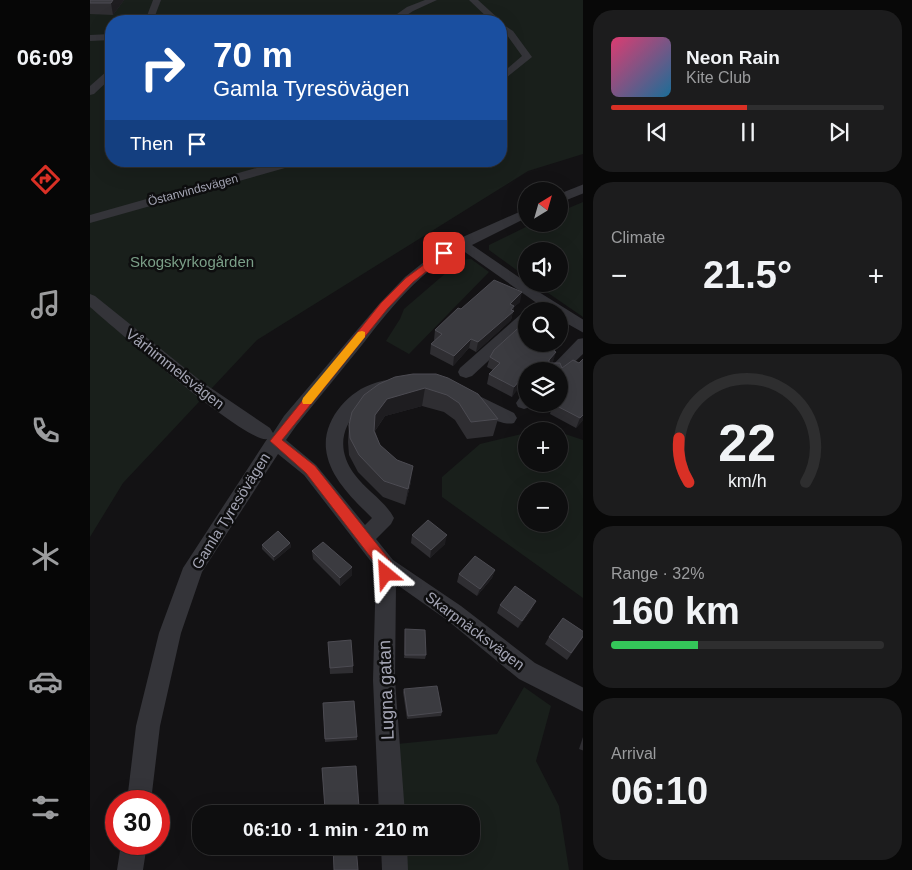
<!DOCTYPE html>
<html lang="en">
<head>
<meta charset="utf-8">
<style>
  :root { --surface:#0e0e0f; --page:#1c1c1d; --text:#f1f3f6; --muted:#9b9c9e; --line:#2e2e2f; --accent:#d93025 }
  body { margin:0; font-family:Helvetica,sans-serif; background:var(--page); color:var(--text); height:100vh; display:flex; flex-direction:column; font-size:19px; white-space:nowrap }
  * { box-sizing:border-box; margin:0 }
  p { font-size:16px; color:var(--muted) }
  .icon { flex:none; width:28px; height:28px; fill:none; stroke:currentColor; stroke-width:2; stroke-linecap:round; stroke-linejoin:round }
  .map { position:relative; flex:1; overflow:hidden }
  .panel { display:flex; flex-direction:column; gap:10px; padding:10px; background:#080808; width:329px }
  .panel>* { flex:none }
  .hud { position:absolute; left:15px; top:15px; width:402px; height:152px; border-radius:20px; box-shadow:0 5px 20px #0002,0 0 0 1px var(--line); background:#1a4fa0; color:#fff; overflow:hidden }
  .needle { width:32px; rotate:37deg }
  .buttons { position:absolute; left:428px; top:182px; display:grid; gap:10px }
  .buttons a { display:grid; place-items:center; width:50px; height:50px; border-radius:50%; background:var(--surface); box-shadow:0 5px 20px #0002,0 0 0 1px var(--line); font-size:25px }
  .speed { position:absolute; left:15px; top:790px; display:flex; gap:10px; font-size:25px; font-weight:700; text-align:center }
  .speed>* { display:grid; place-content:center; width:65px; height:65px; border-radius:50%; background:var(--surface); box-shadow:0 5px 20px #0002,0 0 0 1px var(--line); line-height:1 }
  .speed .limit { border:8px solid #d22; background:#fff; color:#111 }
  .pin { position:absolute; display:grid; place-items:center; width:42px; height:42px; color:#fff; margin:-21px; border-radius:10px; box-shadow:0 2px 8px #0006 }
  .me { position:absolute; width:55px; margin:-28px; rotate:333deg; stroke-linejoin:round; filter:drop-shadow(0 0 4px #0008) }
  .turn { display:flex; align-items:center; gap:18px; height:105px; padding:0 25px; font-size:22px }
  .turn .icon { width:65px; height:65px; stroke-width:2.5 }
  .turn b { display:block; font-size:35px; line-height:42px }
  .then { display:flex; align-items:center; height:48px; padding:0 25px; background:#0003; gap:10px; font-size:19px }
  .big { font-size:38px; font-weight:800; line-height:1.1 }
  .panel .card { flex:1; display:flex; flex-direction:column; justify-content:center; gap:8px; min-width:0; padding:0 18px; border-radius:20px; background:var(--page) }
  .panel .dial { align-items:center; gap:0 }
  .dial svg { height:130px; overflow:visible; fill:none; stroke:var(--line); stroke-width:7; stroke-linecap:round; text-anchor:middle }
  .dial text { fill:var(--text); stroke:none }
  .song { display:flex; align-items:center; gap:15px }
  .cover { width:60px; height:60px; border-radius:8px; background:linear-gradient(135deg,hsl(340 70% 55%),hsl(200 70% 35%)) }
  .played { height:5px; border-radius:2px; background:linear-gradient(90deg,var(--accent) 50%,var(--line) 50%) }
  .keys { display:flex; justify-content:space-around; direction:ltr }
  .heat { display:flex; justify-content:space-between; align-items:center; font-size:28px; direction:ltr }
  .charge { height:8px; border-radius:4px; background:linear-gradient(90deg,#34c759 32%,var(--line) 0) }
  .trip { position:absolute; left:102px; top:805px; width:288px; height:50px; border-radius:20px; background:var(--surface); box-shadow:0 5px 20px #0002,0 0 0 1px var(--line); font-weight:800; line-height:50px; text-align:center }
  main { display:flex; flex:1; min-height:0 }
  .menu { display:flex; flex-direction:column; width:90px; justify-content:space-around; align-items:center; background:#060606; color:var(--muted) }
  .menu .icon { width:35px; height:35px }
  .menu .on { color:var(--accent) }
  .menu b { font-size:22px; color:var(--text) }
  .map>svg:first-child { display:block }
</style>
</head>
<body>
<main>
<nav class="menu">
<b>06:09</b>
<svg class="icon on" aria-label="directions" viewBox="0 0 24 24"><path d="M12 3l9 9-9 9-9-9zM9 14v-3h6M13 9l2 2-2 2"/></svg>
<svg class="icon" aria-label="music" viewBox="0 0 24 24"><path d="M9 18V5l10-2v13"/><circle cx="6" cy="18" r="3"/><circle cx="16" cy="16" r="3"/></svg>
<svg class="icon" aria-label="phone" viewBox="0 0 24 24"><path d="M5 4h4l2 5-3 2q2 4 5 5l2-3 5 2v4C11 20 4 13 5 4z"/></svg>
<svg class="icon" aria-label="climate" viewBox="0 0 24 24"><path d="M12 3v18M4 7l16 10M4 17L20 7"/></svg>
<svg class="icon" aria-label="car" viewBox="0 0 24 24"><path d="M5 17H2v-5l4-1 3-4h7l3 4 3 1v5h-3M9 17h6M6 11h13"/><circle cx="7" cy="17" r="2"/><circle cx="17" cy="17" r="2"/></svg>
<svg class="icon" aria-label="filters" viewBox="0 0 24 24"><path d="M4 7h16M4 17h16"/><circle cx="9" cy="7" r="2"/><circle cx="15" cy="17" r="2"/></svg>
</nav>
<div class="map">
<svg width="494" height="870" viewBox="0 0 494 870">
  <rect width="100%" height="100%" fill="#131214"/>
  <!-- green -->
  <g fill="#191f1b" fill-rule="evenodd">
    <path d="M0 0H493V154L438 171 167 340 33 483 0 537ZM21 21H411V161H21Z"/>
    <polygon points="493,202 493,317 445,284 469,284 469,251 436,251 436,277 399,250 399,245 442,224 469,224 469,212"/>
    <polygon points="381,259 399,272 319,354 296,341 310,319 314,309 371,260"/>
    <path d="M469 432 493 440V598L352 497V477L390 444 436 433V464H469ZM469 491V524H436V491Z"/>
    <polygon points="434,687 461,706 446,761 469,806 479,870 315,870 314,846 381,846 381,814 312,814 307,744 407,734"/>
  </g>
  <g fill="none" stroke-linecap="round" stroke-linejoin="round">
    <!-- minor -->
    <g fill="#343439" fill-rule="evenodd">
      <polygon points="63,0 71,0 63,21 55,21"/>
      <polygon points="335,0 347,0 323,11 308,21 297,21 317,7"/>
      <polygon points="379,0 388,0 411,21 401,21"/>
      <polygon points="411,23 423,31 442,57 411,82 411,74 432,56 417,35 411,31"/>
      <polygon points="21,34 21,40 0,41 0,35"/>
      <polygon points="21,70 21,78 4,94 0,95 0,86 17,71"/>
      <polygon points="191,161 211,161 209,164 0,223 0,215"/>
      <polygon points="494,184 494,193 469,203 469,194"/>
      <path d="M436 209V218L382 245 436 282V284L494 320V333L469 319V311H458L372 250C330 270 300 309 272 345 250 372 228 399 206 426L196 440 226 465 275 525 282 518C263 499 239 477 236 449 233 420 258 391 285 383 291 381 296 379 303 381L305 385 303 389C265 402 236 437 265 475 276 490 295 501 304 518L301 524 286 539 303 560 371 606 445 663 494 688V712L429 679 357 620 306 584 305 680 315 814H289L283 680 286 568 214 475 188 454 112 572 91 633 70 726 61 801H37L46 726 69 633 93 568 177 439C157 444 22 326 0 307V294L5 296 112 382 180 428 183 433 194 416 290 303 315 277 349 250 366 240Z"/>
      <polygon points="436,313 436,326 382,376 376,378 370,376 368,372 370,368 431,314"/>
      <polygon points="494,338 494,353 471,375 469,376 469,371 457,371 488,339"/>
      <path d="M381 392 424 413 427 418 424 423C411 427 379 409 373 398L375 394Z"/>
      <polygon points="436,395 436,404 443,404 440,407 434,409 428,407 426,403 430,397"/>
      <polygon points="31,844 57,844 53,870 27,870"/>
      <polygon points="291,846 317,846 318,870 292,870"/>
    </g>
  </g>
  <!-- wall -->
  <g fill="#2f2e32">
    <polygon points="0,0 34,0 23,15 0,14"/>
    <polygon points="430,302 424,307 421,320 386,352 379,348 363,366 340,354 341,344 345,340 344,340 345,330 371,309"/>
    <polygon points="468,344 464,349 463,362 462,363 472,368 489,363 494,358 494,419 486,428 460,414 463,404 469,404 469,371 436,371 422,397 397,384 399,374 403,370 397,367 400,357"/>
    <polygon points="323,374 408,419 403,436 377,439 365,420 354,412 332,406 295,416 285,431 290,445 321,482 315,505 293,497 268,472 259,455 258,442 259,425"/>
    <polygon points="322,535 355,544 340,558 321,543"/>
    <polygon points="200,543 201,547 184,561 172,549 172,545"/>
    <polygon points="222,551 262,575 250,586 223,559"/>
    <polygon points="405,570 402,578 387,596 367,582 369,574"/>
    <polygon points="410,605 442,609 428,628 407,613"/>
    <polygon points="315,629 336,655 335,659 314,658"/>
    <polygon points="494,636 477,660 455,644 459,637"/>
    <polygon points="238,642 263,666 263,673 240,674"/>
    <polygon points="314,689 352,712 351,716 317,719 313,692"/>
    <polygon points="233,703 267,737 267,740 235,742"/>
    <polygon points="494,734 494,751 489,749"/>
    <polygon points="232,768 269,807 269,809 235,812"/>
  </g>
  <!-- shaded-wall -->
  <g fill="#1e1d20">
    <polygon points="23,0 34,0 23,15 21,3"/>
    <polygon points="432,292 430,302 424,307 421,320 386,352 388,342 420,304"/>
    <polygon points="472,333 469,343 469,337"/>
    <polygon points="381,339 379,348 363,366 364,356"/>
    <polygon points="463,344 468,344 457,357 460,347"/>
    <polygon points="465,349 463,356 466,352 463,362 456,370 459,360"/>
    <polygon points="436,373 436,379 422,397 424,387"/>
    <polygon points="335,388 332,406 295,416 284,432 285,415 297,399"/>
    <polygon points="494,414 494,419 486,428 490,418"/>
    <polygon points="323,466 321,482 315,505 318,489"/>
    <polygon points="357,535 355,544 340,558 341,550"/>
    <polygon points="200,543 201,547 184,561 184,557"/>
    <polygon points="262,567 262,575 250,586 250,578"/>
    <polygon points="405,570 402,578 387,596 390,589"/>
    <polygon points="446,601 442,609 428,628 432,621"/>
  </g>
  <!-- building -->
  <g fill="#3b3b40" stroke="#4c4b52">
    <polygon points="0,0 23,0 21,3 0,3"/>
    <polygon points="404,280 432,292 420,304 424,306 421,310 424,311 388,342 381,339 364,356 341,344 352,334 345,330 368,308 371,309"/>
    <polygon points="436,321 436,344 463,344 460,347 465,349 464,351 466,352 459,360 459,363 470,363 472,368 483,360 489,363 494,358 494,414 490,418 463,404 469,404 469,397 470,395 469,394 469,371 447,371 441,368 438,371 436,371 436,373 424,387 399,374 410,363 400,357 404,350"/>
    <polygon points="469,332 472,333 469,337"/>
    <polygon points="323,374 346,374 358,378 388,394 408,419 381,422 369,403 357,395 335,388 297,399 285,415 284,431 290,445 307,460 323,466 318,489 294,481 269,455 260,438 259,425 262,412 274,395 289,384 305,377"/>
    <polygon points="338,520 357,535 341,550 322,535"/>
    <polygon points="188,531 200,543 184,557 172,545"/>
    <polygon points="233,542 262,567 250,578 222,551"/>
    <polygon points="385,556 405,570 390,589 369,574"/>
    <polygon points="425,586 446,601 432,621 410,605"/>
    <polygon points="473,618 494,632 494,635 481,653 459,637"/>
    <polygon points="315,629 335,630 336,655 315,655"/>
    <polygon points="261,640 263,666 240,668 238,642"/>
    <polygon points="347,686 352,712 318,716 314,689"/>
    <polygon points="264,701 267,737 235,739 233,703"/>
    <polygon points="266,766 269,807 235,809 232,768"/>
    <polygon points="243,846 266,846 268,870 244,870"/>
  </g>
  <!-- route -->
  <polygon fill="#d93025" stroke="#8d1f18" points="354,250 358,253 357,255 323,282 298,308 192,440 225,466 301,562 302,566 300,579 296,580 291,579 289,568 216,473 180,441 291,303 316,278"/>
  <!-- slow -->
  <polygon fill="#f59e0b" points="272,331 275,332 275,337 221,404 213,404 212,401 213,398 268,332"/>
  <g text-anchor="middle" stroke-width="5" stroke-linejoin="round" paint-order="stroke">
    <!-- far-street labels -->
    <g font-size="12" fill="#a4a5b4" stroke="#0e0e0f">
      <text transform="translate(103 190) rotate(-15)" y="4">Östanvindsvägen</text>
    </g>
    <!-- park labels -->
    <g font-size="15" fill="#7b9f88" stroke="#0e0e0f">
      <text x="102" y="267">Skogskyrkogården</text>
    </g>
    <!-- street labels -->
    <g font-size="15" fill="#a4a5b4" stroke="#0e0e0f">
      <text transform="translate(85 369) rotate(38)" y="5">Vårhimmelsvägen</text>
      <text transform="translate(141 511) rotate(-58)" y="5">Gamla Tyresövägen</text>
      <text transform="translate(385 631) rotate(37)" y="5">Skarpnäcksvägen</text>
    </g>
    <!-- near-street labels -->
    <g font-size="18" fill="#a4a5b4" stroke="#0e0e0f">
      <text transform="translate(296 690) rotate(-92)" y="6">Lugna gatan</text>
    </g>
  </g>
</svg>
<div class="buttons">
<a><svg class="needle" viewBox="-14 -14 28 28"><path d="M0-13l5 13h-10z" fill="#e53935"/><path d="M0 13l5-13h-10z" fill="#9b9c9e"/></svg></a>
<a><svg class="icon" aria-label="sound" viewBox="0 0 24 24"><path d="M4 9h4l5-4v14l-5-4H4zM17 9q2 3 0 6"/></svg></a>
<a><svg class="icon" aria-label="search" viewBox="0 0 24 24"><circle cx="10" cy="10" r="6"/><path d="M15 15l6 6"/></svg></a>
<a><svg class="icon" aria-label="layers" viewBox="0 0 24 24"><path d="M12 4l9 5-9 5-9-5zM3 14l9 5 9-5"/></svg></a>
<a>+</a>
<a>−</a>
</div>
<div class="speed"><div class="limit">30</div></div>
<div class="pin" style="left:354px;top:253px;background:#d93025"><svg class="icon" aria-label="arrive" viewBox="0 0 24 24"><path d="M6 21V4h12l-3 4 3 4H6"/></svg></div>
<svg class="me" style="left:296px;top:574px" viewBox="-20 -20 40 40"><path d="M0-17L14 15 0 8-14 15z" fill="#d93025" stroke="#fff" stroke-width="4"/></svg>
<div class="trip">06:10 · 1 min · 210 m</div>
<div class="hud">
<div class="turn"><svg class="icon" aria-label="right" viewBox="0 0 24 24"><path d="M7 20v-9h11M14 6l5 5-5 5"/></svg><div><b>70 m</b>Gamla Tyresövägen</div></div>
<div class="then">Then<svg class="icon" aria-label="arrive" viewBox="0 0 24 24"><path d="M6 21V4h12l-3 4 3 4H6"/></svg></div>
</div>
</div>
<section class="panel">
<div class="card">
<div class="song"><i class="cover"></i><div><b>Neon Rain</b><p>Kite Club</p></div></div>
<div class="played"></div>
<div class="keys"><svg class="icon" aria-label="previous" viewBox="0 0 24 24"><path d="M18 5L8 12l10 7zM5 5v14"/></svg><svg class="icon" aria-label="pause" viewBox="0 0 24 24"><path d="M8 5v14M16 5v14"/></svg><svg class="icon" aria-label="next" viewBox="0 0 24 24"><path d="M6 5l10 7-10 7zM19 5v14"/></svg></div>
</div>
<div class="card"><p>Climate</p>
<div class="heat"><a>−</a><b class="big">21.5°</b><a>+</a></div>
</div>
<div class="card dial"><svg viewBox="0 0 100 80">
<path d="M14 69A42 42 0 1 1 86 69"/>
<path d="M14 69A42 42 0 0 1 8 42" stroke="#d93025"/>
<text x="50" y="56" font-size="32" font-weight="700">22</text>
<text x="50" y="72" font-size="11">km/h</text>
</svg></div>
<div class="card"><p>Range · 32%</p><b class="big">160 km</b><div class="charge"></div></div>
<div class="card"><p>Arrival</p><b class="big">06:10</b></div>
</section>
</main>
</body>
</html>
